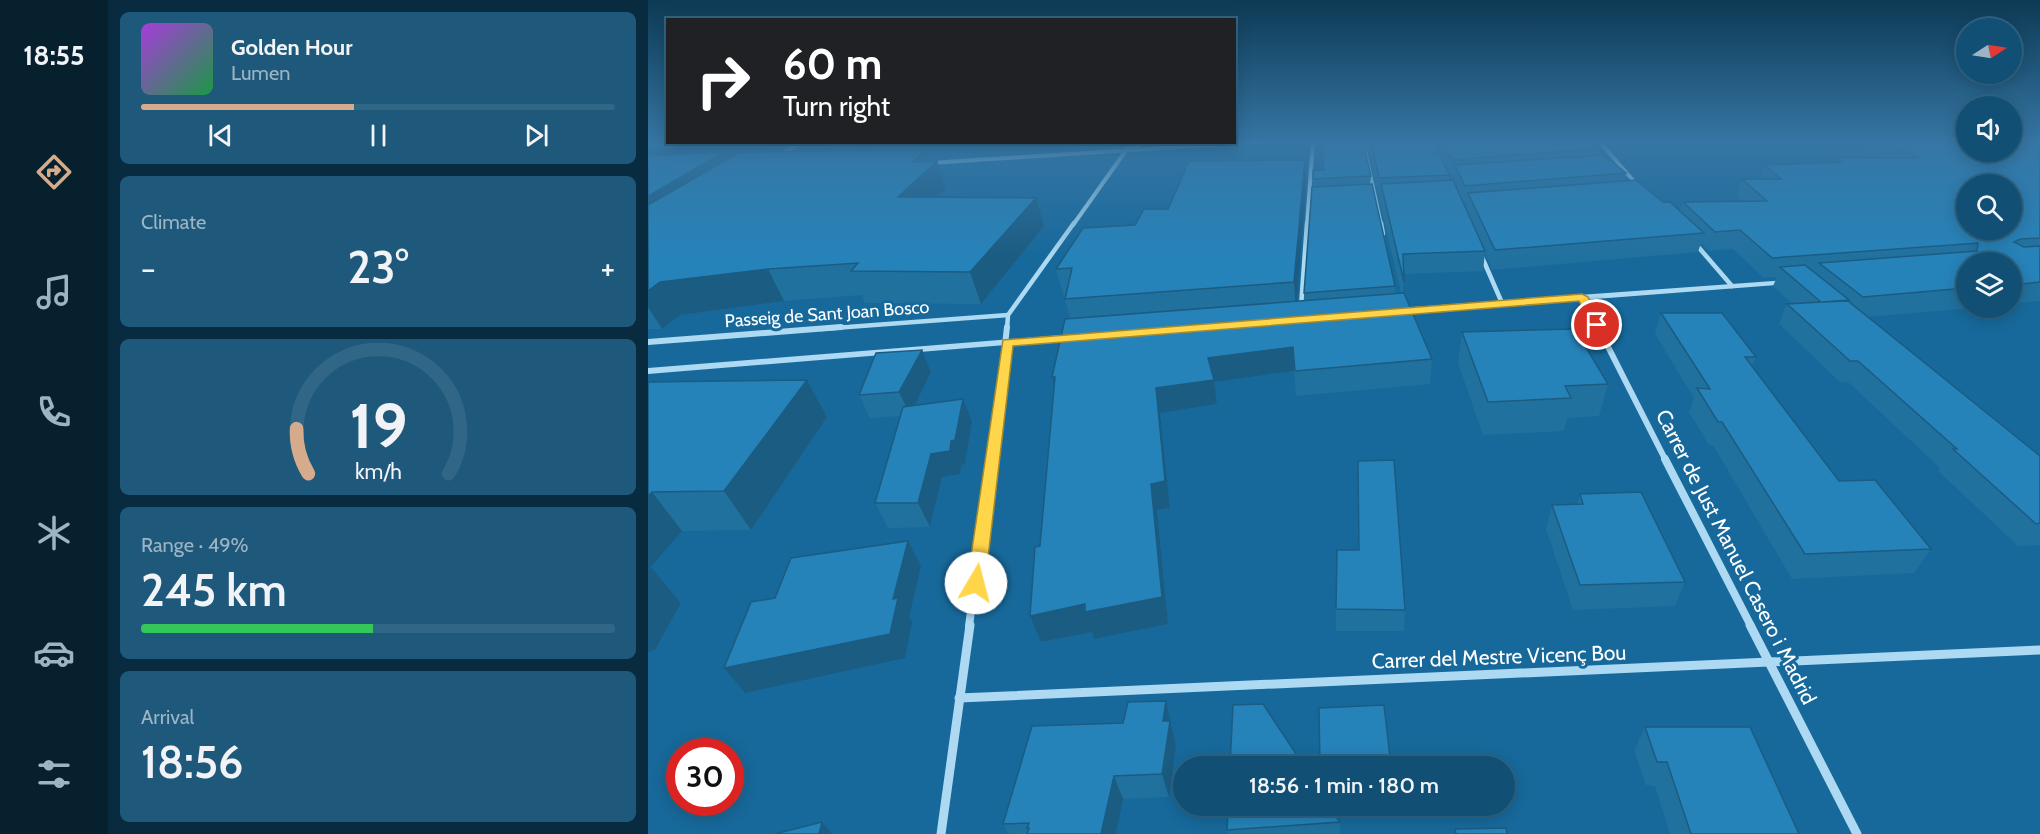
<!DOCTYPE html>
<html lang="en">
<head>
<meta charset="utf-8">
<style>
  :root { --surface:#114f74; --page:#1e597c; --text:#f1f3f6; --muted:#9cb5c5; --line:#306686; --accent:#d6ab8b }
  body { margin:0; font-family:Cabin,sans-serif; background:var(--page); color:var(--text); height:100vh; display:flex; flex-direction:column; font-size:22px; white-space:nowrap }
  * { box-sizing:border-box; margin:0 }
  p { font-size:20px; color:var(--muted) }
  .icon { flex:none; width:33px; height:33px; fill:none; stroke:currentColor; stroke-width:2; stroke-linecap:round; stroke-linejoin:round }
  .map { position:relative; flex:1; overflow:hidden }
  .drawer { display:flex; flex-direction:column; gap:12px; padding:12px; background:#092b40; width:540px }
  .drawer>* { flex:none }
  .guide { position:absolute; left:18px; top:18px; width:570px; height:126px; border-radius:0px; box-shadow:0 3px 15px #0003,0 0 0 2px var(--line); background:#202124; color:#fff; overflow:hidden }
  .needle { width:39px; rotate:78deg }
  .tools { position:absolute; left:1308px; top:18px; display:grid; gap:12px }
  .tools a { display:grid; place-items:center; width:66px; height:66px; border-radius:50%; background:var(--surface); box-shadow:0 3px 15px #0003,0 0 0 2px var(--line); font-size:30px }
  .speed { position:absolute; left:18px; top:738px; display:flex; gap:12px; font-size:30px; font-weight:700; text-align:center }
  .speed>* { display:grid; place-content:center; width:78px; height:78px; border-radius:50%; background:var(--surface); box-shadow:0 3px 15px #0003,0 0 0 2px var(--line); line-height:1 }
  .speed .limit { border:9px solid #d22; background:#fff; color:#111 }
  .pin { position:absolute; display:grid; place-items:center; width:51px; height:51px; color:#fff; margin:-26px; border:3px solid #fff; border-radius:50%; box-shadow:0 2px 6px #0007 }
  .me { position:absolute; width:66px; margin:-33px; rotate:8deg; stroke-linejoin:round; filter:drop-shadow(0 0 4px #0008) }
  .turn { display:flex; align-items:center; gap:21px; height:126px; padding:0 18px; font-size:27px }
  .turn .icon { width:78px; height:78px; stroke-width:2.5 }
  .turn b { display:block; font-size:42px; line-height:51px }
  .big { font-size:45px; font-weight:600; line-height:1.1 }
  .drawer .tile { flex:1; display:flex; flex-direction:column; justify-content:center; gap:9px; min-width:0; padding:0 21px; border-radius:9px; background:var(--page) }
  .drawer .dial { align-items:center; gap:0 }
  .dial svg { height:156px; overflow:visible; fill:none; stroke:var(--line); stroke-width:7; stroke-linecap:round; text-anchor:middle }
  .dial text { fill:var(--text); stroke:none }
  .song { display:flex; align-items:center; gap:18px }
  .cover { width:72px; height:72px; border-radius:9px; background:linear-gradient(135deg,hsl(280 70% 55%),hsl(140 70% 35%)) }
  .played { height:6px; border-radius:3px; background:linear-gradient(90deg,var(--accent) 45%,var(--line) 45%) }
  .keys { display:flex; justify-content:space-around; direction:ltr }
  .heat { display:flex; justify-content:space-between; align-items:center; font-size:33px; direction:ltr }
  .charge { height:9px; border-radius:4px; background:linear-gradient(90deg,#34c759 49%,var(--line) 0) }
  .trip { position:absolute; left:525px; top:756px; width:342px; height:60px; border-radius:30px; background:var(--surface); box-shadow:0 3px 15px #0003,0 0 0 2px var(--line); font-weight:600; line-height:60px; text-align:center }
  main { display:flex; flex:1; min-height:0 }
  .tabs { display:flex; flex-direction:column; width:108px; justify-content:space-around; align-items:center; background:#07202e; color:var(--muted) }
  .tabs .icon { width:42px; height:42px }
  .tabs .active { color:var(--accent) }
  .tabs b { font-size:27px; color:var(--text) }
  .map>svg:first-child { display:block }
</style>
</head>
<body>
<main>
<nav class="tabs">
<b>18:55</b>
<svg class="icon active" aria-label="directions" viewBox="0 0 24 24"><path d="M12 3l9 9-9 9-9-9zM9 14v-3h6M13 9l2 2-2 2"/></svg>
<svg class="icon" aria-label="music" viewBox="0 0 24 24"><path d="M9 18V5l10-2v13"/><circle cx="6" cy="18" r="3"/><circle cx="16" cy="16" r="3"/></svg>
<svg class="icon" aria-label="phone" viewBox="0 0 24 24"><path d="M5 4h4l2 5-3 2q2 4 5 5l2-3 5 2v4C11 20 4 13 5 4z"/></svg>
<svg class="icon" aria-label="climate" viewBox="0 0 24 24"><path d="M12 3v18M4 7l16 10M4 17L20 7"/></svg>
<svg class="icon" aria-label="car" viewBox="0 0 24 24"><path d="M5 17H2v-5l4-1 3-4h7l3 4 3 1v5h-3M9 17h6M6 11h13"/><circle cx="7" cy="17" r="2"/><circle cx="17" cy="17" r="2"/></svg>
<svg class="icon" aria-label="filters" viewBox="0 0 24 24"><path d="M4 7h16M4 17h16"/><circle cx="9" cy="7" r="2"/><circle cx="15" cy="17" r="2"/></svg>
</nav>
<section class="drawer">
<div class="tile">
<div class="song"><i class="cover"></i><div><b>Golden Hour</b><p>Lumen</p></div></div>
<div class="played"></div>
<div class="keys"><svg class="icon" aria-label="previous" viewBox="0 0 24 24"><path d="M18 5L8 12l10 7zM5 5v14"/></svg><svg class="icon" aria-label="pause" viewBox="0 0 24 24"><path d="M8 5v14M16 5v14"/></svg><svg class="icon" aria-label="next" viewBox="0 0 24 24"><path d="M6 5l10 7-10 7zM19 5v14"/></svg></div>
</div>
<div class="tile"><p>Climate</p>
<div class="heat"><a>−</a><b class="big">23°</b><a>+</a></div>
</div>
<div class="tile dial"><svg viewBox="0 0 100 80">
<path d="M14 69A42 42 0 1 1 86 69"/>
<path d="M14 69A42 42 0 0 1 8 46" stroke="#d6ab8b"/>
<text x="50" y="56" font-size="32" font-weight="700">19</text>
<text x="50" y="72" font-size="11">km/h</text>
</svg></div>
<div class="tile"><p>Range · 49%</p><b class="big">245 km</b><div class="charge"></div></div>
<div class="tile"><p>Arrival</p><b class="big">18:56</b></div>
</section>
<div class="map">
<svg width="1392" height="834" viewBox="0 0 1392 834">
  <rect width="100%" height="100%" fill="#17699b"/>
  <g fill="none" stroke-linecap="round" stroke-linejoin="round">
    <!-- minor-far4 -->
    <g stroke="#add9f2" stroke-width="4">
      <polyline points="715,141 733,225"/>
      <polyline points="951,141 990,186"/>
      <polyline points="485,148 500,142"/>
      <polyline points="135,154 153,142"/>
      <polyline points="282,163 623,141"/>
      <polyline points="425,225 484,142"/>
      <polyline points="659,225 665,141"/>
    </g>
    <!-- minor-far3 -->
    <g stroke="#add9f2" stroke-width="4.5">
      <polyline points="733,223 735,234"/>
      <polyline points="1046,242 1084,286"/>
      <polyline points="834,257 854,303"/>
      <polyline points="934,297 950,329"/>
      <polyline points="653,307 659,223"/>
      <polyline points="173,329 360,315"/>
      <polyline points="359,329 360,315 426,223"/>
    </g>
    <!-- minor-far2 -->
    <g stroke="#add9f2" stroke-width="6">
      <polyline points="950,327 1018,461"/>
      <polyline points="0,342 193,327"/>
      <polyline points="344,461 359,327"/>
    </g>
    <!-- minor-far1 -->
    <g stroke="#add9f2" stroke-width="8">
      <polyline points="1017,459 1103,626"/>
      <polyline points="321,626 344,459"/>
    </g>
    <!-- minor -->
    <g stroke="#add9f2" stroke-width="9">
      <polyline points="1102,625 1209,834"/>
      <polyline points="311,698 1392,650"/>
      <polyline points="293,834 322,625"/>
    </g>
    <!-- tertiary -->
    <g fill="#add9f2" fill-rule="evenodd">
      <polygon points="1139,280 1143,282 1142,284 751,314 747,311 751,308"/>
      <polygon points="427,334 432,337 430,339 0,374 0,368"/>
    </g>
  </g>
  <!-- wall -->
  <g fill="#21719f" fill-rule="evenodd">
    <polygon points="0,141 20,142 115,142 118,149 114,152 289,161 298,188 289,197 396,226 333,304 217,303 214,295 136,301 32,315 14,329 0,329"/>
    <path d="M672 141H715L723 176 722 184 747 286V293H753L732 202V193L730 194 719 141H786L801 175V181L806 182 807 174 802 175 787 141H943L950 146 948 155 978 173 976 181 1032 211 1035 202 1094 201 1089 196 1094 179H1112L1117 165 1185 163 1187 158H1232L1202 141H1392V301L1364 304V262H1318V308H1323L1220 317 1392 456V545L1370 546 1290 471 1292 468 1200 382H1192L1131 324 1139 304H1144L1125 286 1129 277 1116 278 1085 249 1061 251 1053 243 1050 252 844 270 837 253 835 271 756 274 755 293 784 359 782 384 648 396 646 371 566 382 569 404 512 413 522 508 509 510 520 624 446 639 444 632 393 642 392 546 422 318 408 269 487 225 520 209 657 160 658 187 649 301 656 300V293L665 187V179L675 170ZM816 203H819V210Z"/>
    <polygon points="1013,313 1108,357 1104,366 1191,481 1283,549 1266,573 1144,579 1065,445 1061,445 1041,412 1046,398 1007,334"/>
    <polygon points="814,332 960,384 951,416 919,418 916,431 835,435 810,363"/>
    <polygon points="274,350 283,372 266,406 324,422 317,464 313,465 312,474 294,477 282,527 240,528 227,503 253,416 222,418 211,395"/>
    <polygon points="159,380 179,417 103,530 34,531 3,567 33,603 7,650 0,652 0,382"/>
    <polygon points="710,461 757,610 756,631 688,631 688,609 710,550"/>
    <polygon points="932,494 1037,582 1027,606 925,610 898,529 904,505 929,504"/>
    <polygon points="518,701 528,746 521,797 475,799 468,834 361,834 355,824 475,723"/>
    <polygon points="997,727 1151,834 1022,834 1007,786 998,785 986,751"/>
    <polygon points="580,806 744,806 744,811 687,815 692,822 692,834 580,834 579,830"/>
  </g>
  <!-- shaded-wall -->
  <g fill="#1b5c82">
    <polygon points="74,142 115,142 118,149 85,169 0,235 0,149"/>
    <polygon points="278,150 283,166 289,161 298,188 260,225 250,197 264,162"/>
    <polygon points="657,160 658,187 648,315 646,282"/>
    <polygon points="388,198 396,226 333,304 322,272"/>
    <polygon points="120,269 136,301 32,315 14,329 0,307 0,291 12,282"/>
    <polygon points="645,347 646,371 566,382 569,404 512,413 522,508 509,510 520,624 446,639 444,632 393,642 382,616 508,388 560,358"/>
    <polygon points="274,350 283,372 262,415 251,392"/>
    <polygon points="404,377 407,377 411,402"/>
    <polygon points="159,380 179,417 103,530 76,491"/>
    <polygon points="315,399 324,422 317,464 313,465 312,474 294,477 282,527 270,503 283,454"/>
    <polygon points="4,492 34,531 3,567 33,603 7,650 0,652 0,497"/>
    <polygon points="260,541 273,566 261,617 264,622 257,658 97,693 76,668 245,599"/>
    <polygon points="518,701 528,746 521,797 514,774 515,721"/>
    <polygon points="466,776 475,799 468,834 453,834"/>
    <polygon points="174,822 184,834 171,834"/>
  </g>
  <!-- building -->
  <g fill="#2683b9" stroke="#1b5c82" stroke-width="1.5" fill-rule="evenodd">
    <polygon points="0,141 20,141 20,142 74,142 72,144 0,149"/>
    <polygon points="673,141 715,141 723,176 665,179 665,170 676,170"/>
    <polygon points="723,141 786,141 801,175 731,178"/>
    <polygon points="795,141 943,141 950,146 942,146 945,149 804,160"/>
    <path d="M1238 141H1318V152H1364V141H1392V238L1372 239 1366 242 1376 247 1392 246V282L1364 285V262H1318V288L1215 297 1171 263 1329 251 1330 243 1124 258 1092 230 1067 232 1035 202 1119 201 1094 179H1133L1117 165 1193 162 1187 158H1270ZM1318 184H1364V230H1318Z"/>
    <polygon points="278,150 264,162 289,161 250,197 388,198 322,272 203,271 210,263 120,269 12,282 0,291 0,205 92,152"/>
    <polygon points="76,152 0,196 0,156"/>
    <polygon points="955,155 978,173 817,186 807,165"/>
    <polygon points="657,160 646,282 417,299 424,268 408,269 435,228 487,225 496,209 520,209 541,161"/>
    <polygon points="805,180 837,251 755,254 756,282 733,184"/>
    <polygon points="988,180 1015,202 1022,202 1056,233 847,250 820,193"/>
    <polygon points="724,184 747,286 656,293 664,187"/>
    <polygon points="1157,265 1201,300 1174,302 1200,301 1392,456 1392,523 1388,524 1305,449 1309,449 1210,361 1202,361 1139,304 1173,302 1132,267"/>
    <polygon points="756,293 784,359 647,371 645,347 560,358 566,380 508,388 517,481 503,484 514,597 437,612 437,604 382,616 387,547 392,546 407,377 404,377 417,319"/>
    <polygon points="1013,313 1074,313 1108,357 1097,357 1191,481 1227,480 1283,549 1157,554 1074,422 1070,422 1049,388 1062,389"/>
    <polygon points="927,329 960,384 917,386 923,398 840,402 814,332"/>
    <polygon points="274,350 251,392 211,395 228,353"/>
    <polygon points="159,380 76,491 4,492 0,497 0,382"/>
    <polygon points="315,399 307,440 303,441 302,451 283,454 270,503 227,503 255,407"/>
    <polygon points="746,460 757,610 688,609 689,550 711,550 710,461"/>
    <polygon points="993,492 1037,582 932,585 904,505 935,504 932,494"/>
    <polygon points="260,541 245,599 250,598 242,634 76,668 103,602 127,598 143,558"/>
    <polygon points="518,701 515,721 522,721 514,774 466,776 453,834 379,834 381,828 379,828 381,823 355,824 384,726 475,723 480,702"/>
    <polygon points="615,704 656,766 582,766 585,705"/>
    <polygon points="736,705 743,766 672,766 671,708"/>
    <polygon points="997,727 1102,727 1151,834 1043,834 1019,762 1009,762"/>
    <polygon points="580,806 681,806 692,822 579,830"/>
    <polygon points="174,822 171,834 127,834"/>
    <polygon points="858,828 859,834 808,834 807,829"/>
  </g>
  <!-- sky -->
  <linearGradient id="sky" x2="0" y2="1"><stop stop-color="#0d3a55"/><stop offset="0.55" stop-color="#3676a4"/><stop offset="1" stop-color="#3676a4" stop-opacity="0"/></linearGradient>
  <rect width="1392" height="258" fill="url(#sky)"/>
  <!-- route -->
  <polygon fill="#ffd54a" stroke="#a68a30" stroke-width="1.5" points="934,294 940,297 954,325 953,328 945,328 931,301 365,346 337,583 334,588 322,588 319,583 355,340"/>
  <g text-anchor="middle" stroke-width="6" stroke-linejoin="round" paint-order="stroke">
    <!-- street labels -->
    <g font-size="18" fill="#fff" stroke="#17699b">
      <text transform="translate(179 314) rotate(-4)" y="6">Passeig de Sant Joan Bosco</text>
    </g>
    <!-- near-street labels -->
    <g font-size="21" fill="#fff" stroke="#17699b">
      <text transform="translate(1088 557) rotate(63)" y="7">Carrer de Just Manuel Casero i Madrid</text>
      <text transform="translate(851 657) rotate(-2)" y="7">Carrer del Mestre Vicenç Bou</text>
    </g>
  </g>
</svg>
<div class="tools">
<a><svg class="needle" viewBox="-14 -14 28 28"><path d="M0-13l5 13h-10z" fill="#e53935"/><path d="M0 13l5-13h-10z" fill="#9cb5c5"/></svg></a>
<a><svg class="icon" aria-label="sound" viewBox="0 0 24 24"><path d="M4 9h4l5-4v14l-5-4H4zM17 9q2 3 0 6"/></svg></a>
<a><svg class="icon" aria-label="search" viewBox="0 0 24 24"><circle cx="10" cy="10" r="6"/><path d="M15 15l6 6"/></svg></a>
<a><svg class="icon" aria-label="layers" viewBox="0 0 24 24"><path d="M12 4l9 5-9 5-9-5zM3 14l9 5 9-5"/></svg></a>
</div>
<div class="speed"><div class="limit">30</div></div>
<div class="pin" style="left:949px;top:325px;background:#d93025"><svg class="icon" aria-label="arrive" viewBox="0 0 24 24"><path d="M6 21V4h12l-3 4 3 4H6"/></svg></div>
<svg class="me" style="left:328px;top:583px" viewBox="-20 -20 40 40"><circle r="19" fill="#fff"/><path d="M0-13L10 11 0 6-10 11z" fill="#ffd54a"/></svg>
<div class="trip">18:56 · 1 min · 180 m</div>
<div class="guide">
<div class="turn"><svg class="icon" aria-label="right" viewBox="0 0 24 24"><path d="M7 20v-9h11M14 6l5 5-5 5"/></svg><div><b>60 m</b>Turn right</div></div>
</div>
</div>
</main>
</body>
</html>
